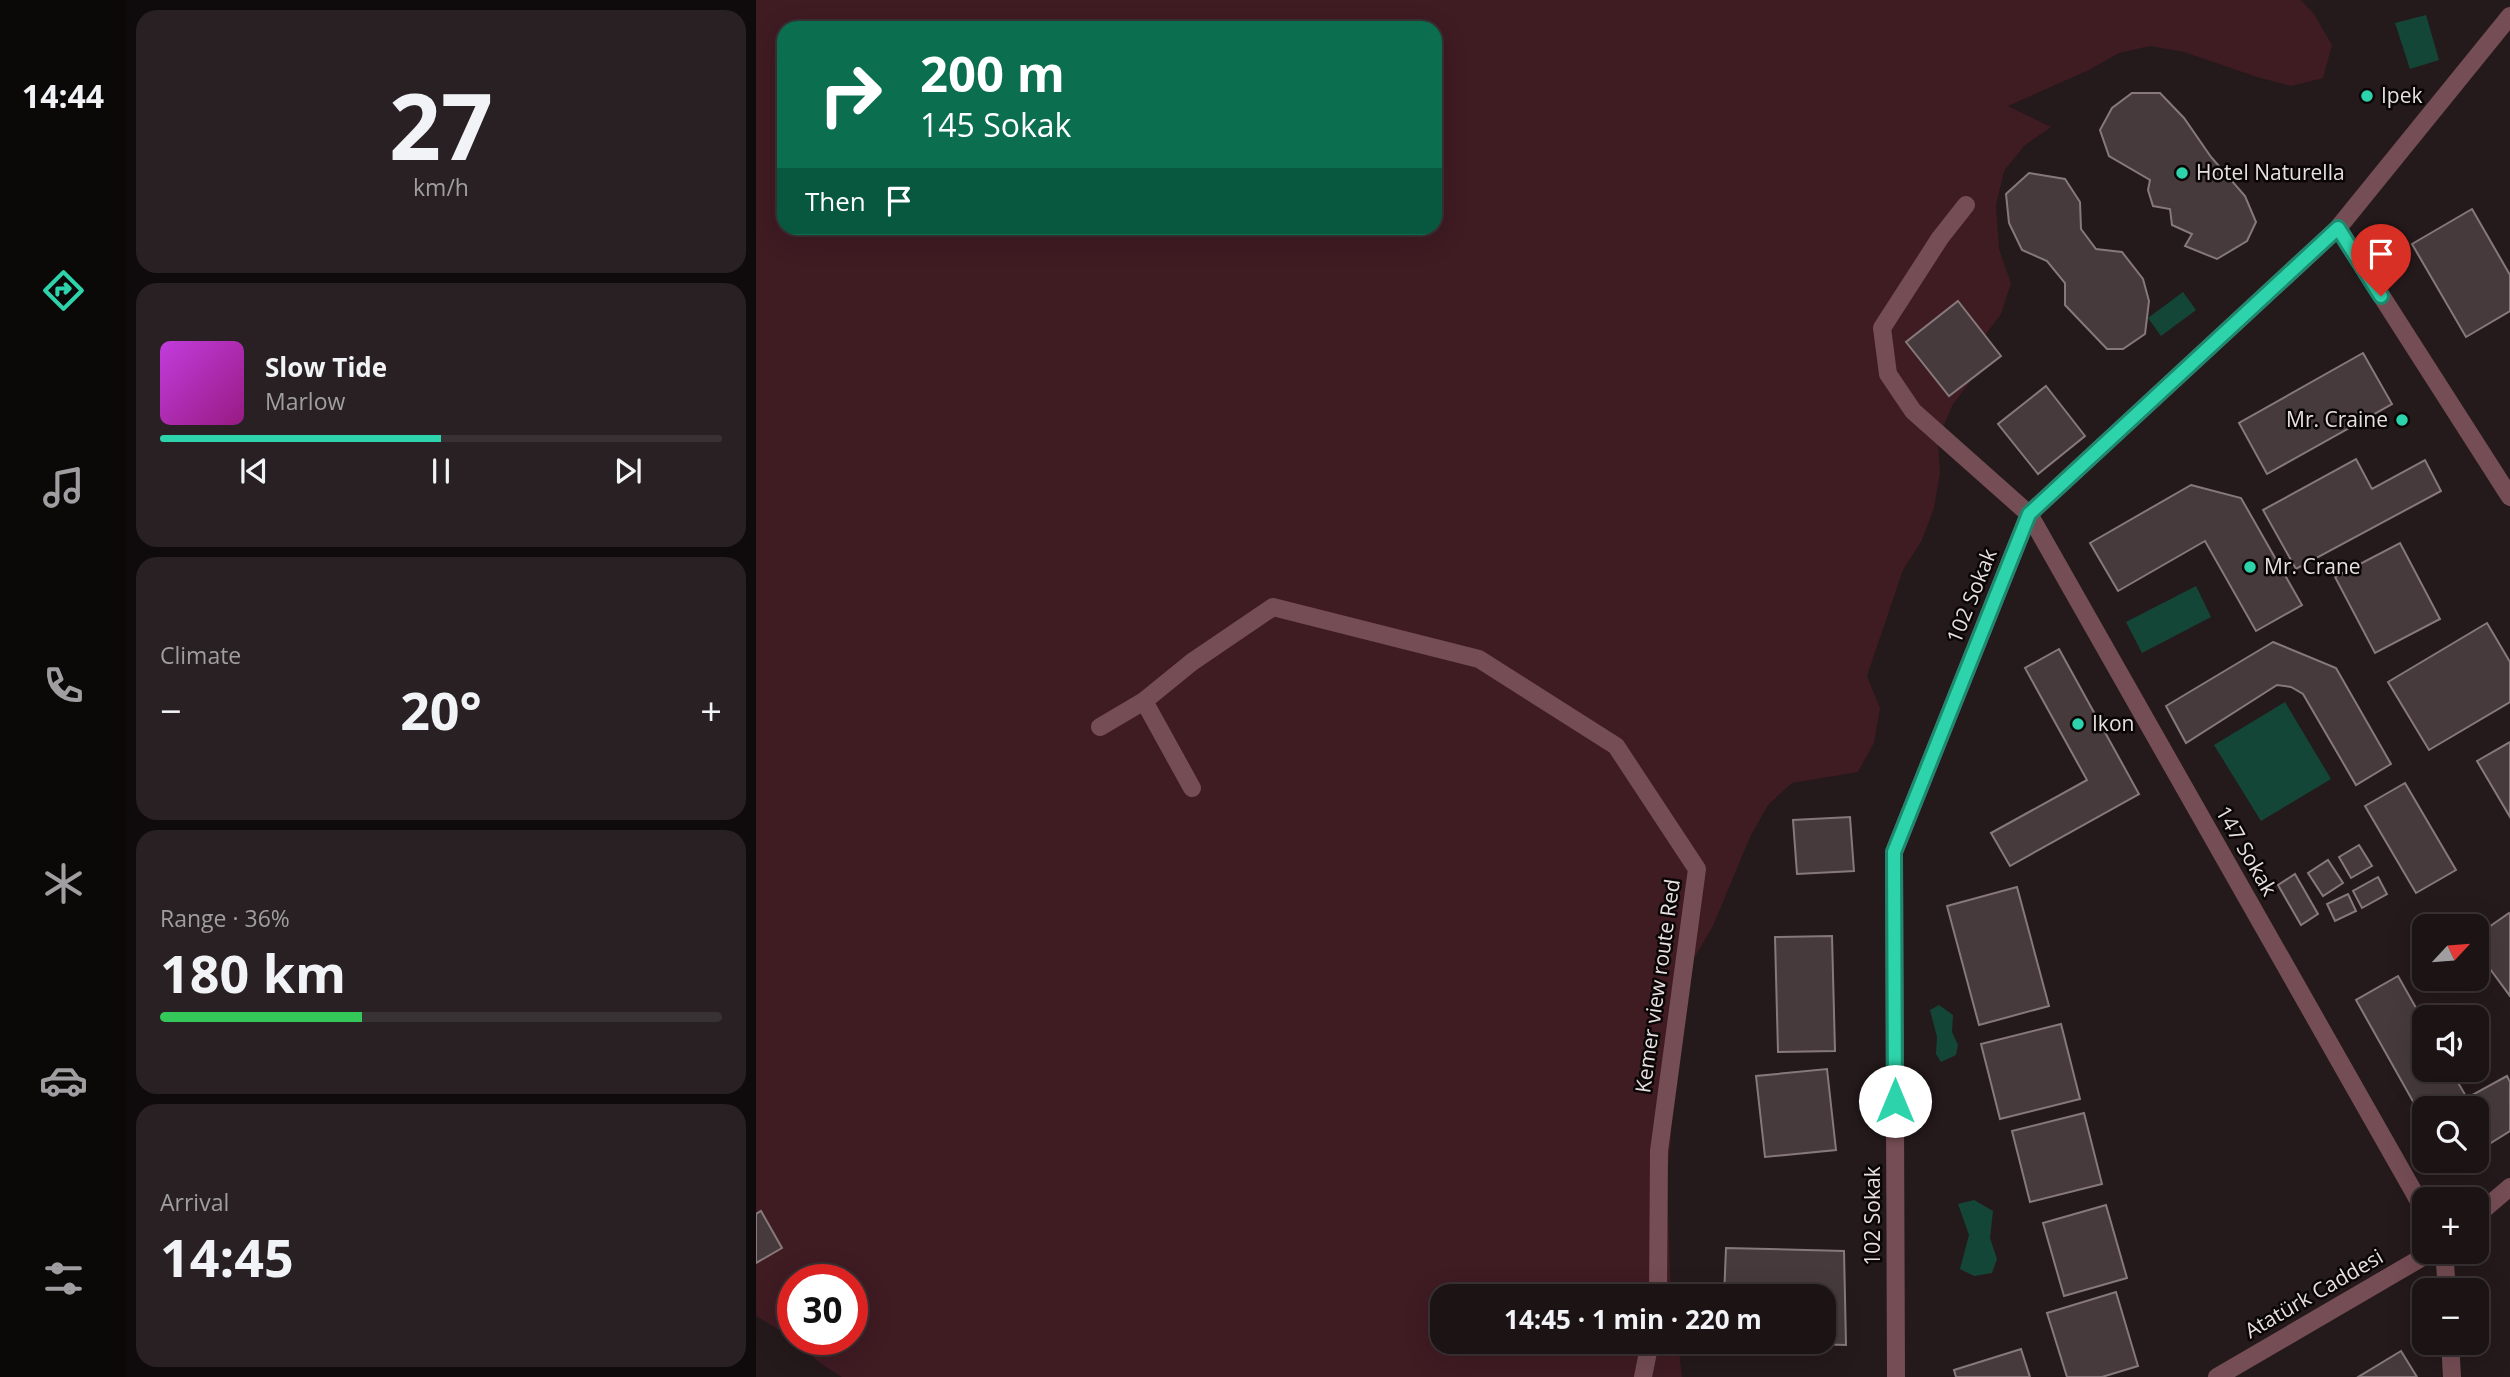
<!DOCTYPE html>
<html lang="en">
<head>
<meta charset="utf-8">
<style>
  :root { --surface:#1b1314; --page:#282022; --text:#f1f3f6; --muted:#a09ea0; --line:#393234; --accent:#2dd4ab }
  body { margin:0; font-family:"Open Sans",sans-serif; background:var(--page); color:var(--text); height:100vh; display:flex; flex-direction:column; font-size:26px; white-space:nowrap }
  * { box-sizing:border-box; margin:0 }
  p { font-size:23px; color:var(--muted) }
  .icon { flex:none; width:38px; height:38px; fill:none; stroke:currentColor; stroke-width:2; stroke-linecap:round; stroke-linejoin:round }
  .map { position:relative; flex:1; overflow:hidden }
  .side { display:flex; flex-direction:column; gap:10px; padding:10px; background:#0f0a0b; width:630px }
  .side>* { flex:none }
  .guide { position:absolute; left:21px; top:21px; width:665px; height:214px; border-radius:21px; box-shadow:0 7px 28px #0002,0 0 0 2px var(--line); background:#0b6e4f; color:#fff; overflow:hidden }
  .needle { width:46px; rotate:64deg }
  .controls { position:absolute; left:1656px; top:914px; display:grid; gap:14px }
  .controls a { display:grid; place-items:center; width:77px; height:77px; border-radius:14px; background:var(--surface); box-shadow:0 7px 28px #0002,0 0 0 2px var(--line); font-size:35px }
  .speed { position:absolute; left:21px; top:1264px; display:flex; gap:14px; font-size:35px; font-weight:700; text-align:center }
  .speed>* { display:grid; place-content:center; width:91px; height:91px; border-radius:50%; background:var(--surface); box-shadow:0 7px 28px #0002,0 0 0 2px var(--line); line-height:1 }
  .speed .limit { border:10px solid #d22; background:#fff; color:#111 }
  .pin { position:absolute; display:grid; place-items:center; width:60px; height:60px; color:#fff; margin:-72px -30px; border-radius:50% 50% 50% 0; rotate:-45deg; box-shadow:0 0 7px #0007 }
  .pin .icon { rotate:45deg }
  .me { position:absolute; width:77px; margin:-38px; rotate:0deg; stroke-linejoin:round; filter:drop-shadow(0 0 5px #0008) }
  .turn { display:flex; align-items:center; gap:24px; height:147px; padding:0 28px; font-size:32px }
  .turn .icon { width:91px; height:91px; stroke-width:2.5 }
  .turn b { display:block; font-size:49px; line-height:60px }
  .then { display:flex; align-items:center; height:66px; padding:0 28px; background:#0003; gap:14px; font-size:26px }
  .big { font-size:52px; font-weight:700; line-height:1.1 }
  .side .card { flex:1; display:flex; flex-direction:column; justify-content:center; gap:10px; min-width:0; padding:0 24px; border-radius:21px; background:var(--page) }
  .side .dial { align-items:center; gap:0 }
  .dial b { font-size:91px; line-height:1 }
  .song { display:flex; align-items:center; gap:21px }
  .cover { width:84px; height:84px; border-radius:10px; background:linear-gradient(135deg,hsl(290 70% 55%),hsl(310 70% 35%)) }
  .played { height:7px; border-radius:4px; background:linear-gradient(90deg,var(--accent) 50%,var(--line) 50%) }
  .keys { display:flex; justify-content:space-around; direction:ltr }
  .heat { display:flex; justify-content:space-between; align-items:center; font-size:38px; direction:ltr }
  .charge { height:10px; border-radius:5px; background:linear-gradient(90deg,#34c759 36%,var(--line) 0) }
  .trip { position:absolute; left:674px; top:1284px; width:406px; height:70px; border-radius:21px; background:var(--surface); box-shadow:0 7px 28px #0002,0 0 0 2px var(--line); font-weight:700; line-height:70px; text-align:center }
  main { display:flex; flex:1; min-height:0 }
  .dock { display:flex; flex-direction:column; width:126px; justify-content:space-around; align-items:center; background:#0b0808; color:var(--muted) }
  .dock .icon { width:49px; height:49px }
  .dock .selected { color:var(--accent) }
  .dock b { font-size:32px; color:var(--text) }
  .map>svg:first-child { display:block }
</style>
</head>
<body>
<main>
<nav class="dock">
<b>14:44</b>
<svg class="icon selected" aria-label="directions" viewBox="0 0 24 24"><path d="M12 3l9 9-9 9-9-9zM9 14v-3h6M13 9l2 2-2 2"/></svg>
<svg class="icon" aria-label="music" viewBox="0 0 24 24"><path d="M9 18V5l10-2v13"/><circle cx="6" cy="18" r="3"/><circle cx="16" cy="16" r="3"/></svg>
<svg class="icon" aria-label="phone" viewBox="0 0 24 24"><path d="M5 4h4l2 5-3 2q2 4 5 5l2-3 5 2v4C11 20 4 13 5 4z"/></svg>
<svg class="icon" aria-label="climate" viewBox="0 0 24 24"><path d="M12 3v18M4 7l16 10M4 17L20 7"/></svg>
<svg class="icon" aria-label="car" viewBox="0 0 24 24"><path d="M5 17H2v-5l4-1 3-4h7l3 4 3 1v5h-3M9 17h6M6 11h13"/><circle cx="7" cy="17" r="2"/><circle cx="17" cy="17" r="2"/></svg>
<svg class="icon" aria-label="filters" viewBox="0 0 24 24"><path d="M4 7h16M4 17h16"/><circle cx="9" cy="7" r="2"/><circle cx="15" cy="17" r="2"/></svg>
</nav>
<section class="side">
<div class="card dial"><b>27</b><p>km/h</p></div>
<div class="card">
<div class="song"><i class="cover"></i><div><b>Slow Tide</b><p>Marlow</p></div></div>
<div class="played"></div>
<div class="keys"><svg class="icon" aria-label="previous" viewBox="0 0 24 24"><path d="M18 5L8 12l10 7zM5 5v14"/></svg><svg class="icon" aria-label="pause" viewBox="0 0 24 24"><path d="M8 5v14M16 5v14"/></svg><svg class="icon" aria-label="next" viewBox="0 0 24 24"><path d="M6 5l10 7-10 7zM19 5v14"/></svg></div>
</div>
<div class="card"><p>Climate</p>
<div class="heat"><a>−</a><b class="big">20°</b><a>+</a></div>
</div>
<div class="card"><p>Range · 36%</p><b class="big">180 km</b><div class="charge"></div></div>
<div class="card"><p>Arrival</p><b class="big">14:45</b></div>
</section>
<div class="map">
<svg width="1754" height="1377" viewBox="0 0 1754 1377">
  <rect width="100%" height="100%" fill="#24191b"/>
  <!-- green -->
  <path fill="#3f1b22" fill-rule="evenodd" d="M0 0H1545L1558 14 1576 45 1567 78 1535 86 1501 77 1428 52 1394 46 1363 53 1333 70 1252 106 1295 127 1269 145 1248 171 1240 205 1243 249 1255 283 1245 314 1225 341 1216 379 1196 406 1182 439 1184 473 1178 508 1166 540 1147 570 1111 676 1124 708 1118 743 1102 772 1036 783 1012 805 994 837 957 926 938 958 914 1107 915 1139 911 1177 915 1297H686V1342H922L926 1377H86L65 1364 33 1336 0 1316ZM28 28H679V228H28ZM37 1279H96V1339H37Z"/>
  <!-- water -->
  <g fill="#144638">
    <polygon points="1670,15 1683,60 1654,69 1639,23"/>
    <polygon points="1427,292 1440,310 1405,336 1392,318"/>
    <polygon points="1440,586 1455,617 1386,653 1370,622"/>
    <polygon points="1529,702 1575,779 1505,821 1458,745"/>
    <polygon points="1183,1005 1197,1015 1196,1032 1202,1045 1200,1055 1185,1062 1180,1054 1181,1037 1174,1010"/>
    <polygon points="1218,1200 1237,1211 1234,1238 1241,1259 1236,1273 1218,1276 1204,1269 1213,1235 1202,1204"/>
  </g>
  <!-- building -->
  <g fill="#463a3c" stroke="#87797b" stroke-width="2">
    <polygon points="1376,93 1404,93 1428,118 1455,157 1489,196 1500,222 1491,241 1461,259 1429,246 1436,234 1416,225 1414,209 1397,206 1392,190 1394,180 1353,156 1344,130 1356,108"/>
    <polygon points="1273,173 1309,179 1324,202 1325,229 1340,249 1366,252 1387,279 1393,301 1389,334 1367,349 1351,349 1309,305 1309,283 1291,261 1266,250 1253,223 1250,194"/>
    <polygon points="1716,209 1754,275 1754,311 1710,337 1656,244"/>
    <polygon points="1202,301 1245,356 1193,396 1150,342"/>
    <polygon points="1607,353 1636,404 1511,474 1483,423"/>
    <polygon points="1290,386 1329,436 1282,474 1242,424"/>
    <polygon points="1600,459 1616,489 1669,460 1685,491 1540,569 1507,510"/>
    <polygon points="1435,485 1485,498 1546,605 1500,631 1449,541 1362,591 1334,543"/>
    <polygon points="1644,543 1684,619 1619,653 1579,577"/>
    <polygon points="1731,623 1754,662 1754,702 1673,750 1632,682"/>
    <polygon points="1517,642 1580,668 1635,764 1600,785 1547,694 1535,687 1521,685 1430,743 1410,706"/>
    <polygon points="1303,649 1383,794 1254,866 1235,833 1331,780 1269,668"/>
    <polygon points="1754,742 1754,817 1721,761"/>
    <polygon points="1649,783 1700,870 1660,893 1609,806"/>
    <polygon points="1094,817 1098,871 1041,874 1037,820"/>
    <polygon points="1603,845 1616,866 1595,878 1583,857"/>
    <polygon points="1572,860 1587,883 1567,896 1552,873"/>
    <polygon points="1539,874 1562,914 1545,925 1522,885"/>
    <polygon points="1622,877 1631,894 1606,908 1597,891"/>
    <polygon points="1261,887 1293,1006 1223,1025 1191,906"/>
    <polygon points="1592,894 1600,911 1579,921 1571,904"/>
    <polygon points="1753,913 1754,914 1754,996 1720,950 1720,936"/>
    <polygon points="1076,936 1079,1051 1022,1052 1019,937"/>
    <polygon points="1642,976 1668,1022 1668,1069 1694,1069 1711,1098 1751,1076 1754,1082 1754,1131 1730,1146 1720,1144 1720,1108 1668,1108 1668,1121 1600,1000"/>
    <polygon points="1305,1024 1324,1099 1244,1119 1225,1044"/>
    <polygon points="1071,1069 1080,1150 1009,1157 1000,1076"/>
    <polygon points="1328,1113 1346,1184 1274,1202 1256,1131"/>
    <polygon points="1350,1205 1371,1278 1308,1296 1287,1223"/>
    <polygon points="5,1211 26,1248 0,1263 0,1214"/>
    <polygon points="970,1248 1088,1251 1090,1345 967,1342 1068,1342 1068,1297 968,1297"/>
    <polygon points="1360,1292 1382,1366 1346,1377 1311,1377 1291,1313"/>
    <polygon points="1265,1349 1274,1377 1200,1377 1198,1370"/>
    <polygon points="1645,1351 1661,1377 1602,1377"/>
  </g>
  <g fill="none" stroke-linecap="round" stroke-linejoin="round">
    <!-- service -->
    <g stroke="#754d54" stroke-width="18">
      <polyline points="1210,205 1184,238 1126,328 1132,374 1157,411 1273,514"/>
      <polyline points="388,701 436,788"/>
      <polyline points="344,727 388,701 436,662 517,607 723,659 860,746 941,869 903,1151 902,1297"/>
      <polyline points="887,1377 894,1342"/>
    </g>
    <!-- minor -->
    <g stroke="#754d54" stroke-width="18">
      <polyline points="1582,228 1754,497"/>
      <polyline points="1273,514 1668,1210"/>
      <polyline points="1688,1251 1691,1290"/>
      <polyline points="1694,1342 1696,1377"/>
      <polyline points="1140,1377 1138,852 1273,514 1582,228 1754,16"/>
    </g>
    <!-- tertiary -->
    <g stroke="#754d54" stroke-width="18">
      <polyline points="1720,1216 1754,1187"/>
      <polyline points="1461,1377 1677,1251"/>
    </g>
  </g>
  <g fill="none" stroke-linecap="round" stroke-linejoin="round">
    <!-- route casing -->
    <g stroke="#1d8a6f" stroke-width="18">
      <polyline id="route" points="1139,1101 1138,852 1273,514 1582,228 1625,296"/>
    </g>
    <!-- route -->
    <use href="#route" stroke="#2dd4ab" stroke-width="12"/>
  </g>
  <!-- markers -->
  <g fill="#2dd4ab" stroke="#0a0606" stroke-width="2.5">
    <circle cx="1611" cy="96" r="7"/>
    <circle cx="1426" cy="173" r="7"/>
    <circle cx="1646" cy="420" r="7"/>
    <circle cx="1494" cy="567" r="7"/>
    <circle cx="1322" cy="724" r="7"/>
  </g>
  <g text-anchor="middle" stroke-width="5" stroke-linejoin="round" paint-order="stroke">
    <!-- poi labels -->
    <g font-size="21" fill="#e7dfe0" stroke="#0a0606" text-anchor="start">
      <text x="1625" y="103">Ipek</text>
      <text x="1440" y="180">Hotel Naturella</text>
      <text x="1632" y="427" text-anchor="end">Mr. Craine</text>
      <text x="1508" y="574">Mr. Crane</text>
      <text x="1336" y="731">Ikon</text>
    </g>
    <!-- street labels -->
    <g font-size="21" fill="#e7dfe0" stroke="#0a0606">
      <text transform="translate(1216 596) rotate(-68)" y="7">102 Sokak</text>
      <text transform="translate(1490 851) rotate(60)" y="7">147 Sokak</text>
      <text transform="translate(902 986) rotate(-82)" y="7">Kemer view route Red</text>
      <text transform="translate(1117 1216) rotate(-90)" y="7">102 Sokak</text>
      <text transform="translate(1558 1294) rotate(-30)" y="7">Atatürk Caddesi</text>
    </g>
  </g>
</svg>
<div class="controls">
<a><svg class="needle" viewBox="-14 -14 28 28"><path d="M0-13l5 13h-10z" fill="#e53935"/><path d="M0 13l5-13h-10z" fill="#a09ea0"/></svg></a>
<a><svg class="icon" aria-label="sound" viewBox="0 0 24 24"><path d="M4 9h4l5-4v14l-5-4H4zM17 9q2 3 0 6"/></svg></a>
<a><svg class="icon" aria-label="search" viewBox="0 0 24 24"><circle cx="10" cy="10" r="6"/><path d="M15 15l6 6"/></svg></a>
<a>+</a>
<a>−</a>
</div>
<div class="speed"><div class="limit">30</div></div>
<div class="pin" style="left:1625px;top:296px;background:#d93025"><svg class="icon" aria-label="arrive" viewBox="0 0 24 24"><path d="M6 21V4h12l-3 4 3 4H6"/></svg></div>
<svg class="me" style="left:1139px;top:1101px" viewBox="-20 -20 40 40"><circle r="19" fill="#fff"/><path d="M0-13L10 11 0 6-10 11z" fill="#2dd4ab"/></svg>
<div class="trip">14:45 · 1 min · 220 m</div>
<div class="guide">
<div class="turn"><svg class="icon" aria-label="right" viewBox="0 0 24 24"><path d="M7 20v-9h11M14 6l5 5-5 5"/></svg><div><b>200 m</b>145 Sokak</div></div>
<div class="then">Then<svg class="icon" aria-label="arrive" viewBox="0 0 24 24"><path d="M6 21V4h12l-3 4 3 4H6"/></svg></div>
</div>
</div>
</main>
</body>
</html>
